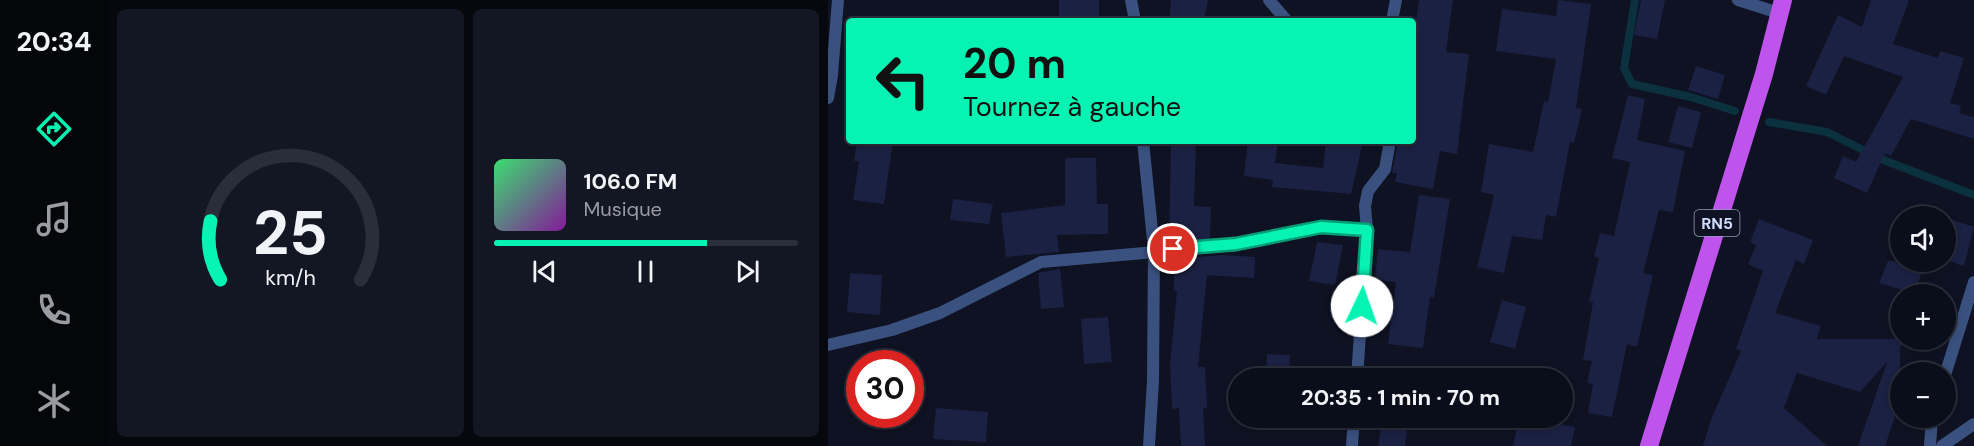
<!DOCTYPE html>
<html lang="fr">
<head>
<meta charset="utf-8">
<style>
  :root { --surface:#0a0e1a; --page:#131723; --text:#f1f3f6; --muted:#999ca2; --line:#2a2e39; --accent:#07f3b4 }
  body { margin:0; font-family:"DM Sans",sans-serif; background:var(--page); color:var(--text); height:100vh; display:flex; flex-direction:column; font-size:22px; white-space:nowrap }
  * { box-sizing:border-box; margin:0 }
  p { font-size:20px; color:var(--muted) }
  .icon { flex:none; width:33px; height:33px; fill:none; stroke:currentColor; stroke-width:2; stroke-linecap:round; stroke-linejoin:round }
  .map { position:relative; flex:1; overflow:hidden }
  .panel { display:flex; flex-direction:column; gap:9px; padding:9px; background:#06080e; width:720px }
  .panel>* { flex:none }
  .top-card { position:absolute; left:18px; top:18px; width:570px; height:126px; border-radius:6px; box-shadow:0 3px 9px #0003,0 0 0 2px var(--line); background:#07f3b4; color:#111; overflow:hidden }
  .buttons { position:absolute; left:1062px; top:206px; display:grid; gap:12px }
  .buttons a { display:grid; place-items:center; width:66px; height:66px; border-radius:50%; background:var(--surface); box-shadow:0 3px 9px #0003,0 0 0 2px var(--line); font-size:30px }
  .speed { position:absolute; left:18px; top:350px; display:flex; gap:12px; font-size:30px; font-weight:700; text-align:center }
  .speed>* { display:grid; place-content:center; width:78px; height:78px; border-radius:50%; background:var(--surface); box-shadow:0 3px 9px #0003,0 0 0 2px var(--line); line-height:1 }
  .speed .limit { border:9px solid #d22; background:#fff; color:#111 }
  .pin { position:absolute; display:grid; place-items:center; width:51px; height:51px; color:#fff; margin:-26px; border:3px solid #fff; border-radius:50%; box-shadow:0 2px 6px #0007 }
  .me { position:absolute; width:66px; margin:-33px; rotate:3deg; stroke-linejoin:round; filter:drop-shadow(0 0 4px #0008) }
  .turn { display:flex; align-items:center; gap:21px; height:126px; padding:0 18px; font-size:27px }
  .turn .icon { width:78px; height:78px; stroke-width:2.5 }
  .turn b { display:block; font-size:42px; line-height:51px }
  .panel .tile { flex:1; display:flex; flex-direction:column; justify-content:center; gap:9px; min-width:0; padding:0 21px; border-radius:9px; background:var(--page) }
  .panel .dial { align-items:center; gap:0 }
  .dial svg { height:156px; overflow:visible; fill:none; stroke:var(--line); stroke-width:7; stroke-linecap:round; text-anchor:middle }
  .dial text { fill:var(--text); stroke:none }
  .song { display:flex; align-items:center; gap:18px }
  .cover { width:72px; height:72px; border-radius:9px; background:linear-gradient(135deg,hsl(140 70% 55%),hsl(290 70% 35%)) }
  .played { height:6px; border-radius:3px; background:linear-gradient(90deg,var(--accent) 70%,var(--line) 70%) }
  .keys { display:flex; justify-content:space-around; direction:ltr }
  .panel .tiles { flex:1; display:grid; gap:9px; grid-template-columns:repeat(2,1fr) }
  .trip { position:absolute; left:400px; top:368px; width:345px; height:60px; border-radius:30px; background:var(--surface); box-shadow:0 3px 9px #0003,0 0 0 2px var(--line); font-weight:700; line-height:60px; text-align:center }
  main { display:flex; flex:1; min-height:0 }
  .dock { display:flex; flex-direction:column; width:108px; justify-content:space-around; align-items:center; background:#04060a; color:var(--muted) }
  .dock .icon { width:42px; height:42px }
  .dock .on { color:var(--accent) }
  .dock b { font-size:27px; color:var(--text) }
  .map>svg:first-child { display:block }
</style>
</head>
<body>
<main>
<nav class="dock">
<b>20:34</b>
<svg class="icon on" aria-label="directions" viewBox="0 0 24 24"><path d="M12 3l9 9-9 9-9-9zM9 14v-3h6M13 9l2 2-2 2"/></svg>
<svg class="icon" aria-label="music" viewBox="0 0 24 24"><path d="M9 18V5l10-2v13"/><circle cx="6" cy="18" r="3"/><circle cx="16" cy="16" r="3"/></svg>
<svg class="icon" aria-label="phone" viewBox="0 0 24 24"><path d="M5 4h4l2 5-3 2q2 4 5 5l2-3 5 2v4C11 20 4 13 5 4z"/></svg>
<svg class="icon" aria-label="climate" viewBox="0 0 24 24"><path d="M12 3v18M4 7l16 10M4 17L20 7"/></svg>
</nav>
<section class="panel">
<div class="tiles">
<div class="tile dial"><svg viewBox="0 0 100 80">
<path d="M14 69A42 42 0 1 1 86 69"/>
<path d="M14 69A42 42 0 0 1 9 39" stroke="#07f3b4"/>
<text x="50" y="56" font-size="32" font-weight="700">25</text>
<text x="50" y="72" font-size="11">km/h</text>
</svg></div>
<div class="tile">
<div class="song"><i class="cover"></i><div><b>106.0 FM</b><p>Musique</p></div></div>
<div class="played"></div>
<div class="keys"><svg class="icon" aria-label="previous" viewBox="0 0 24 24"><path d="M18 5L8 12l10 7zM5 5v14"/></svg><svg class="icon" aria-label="pause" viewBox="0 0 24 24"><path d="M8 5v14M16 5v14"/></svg><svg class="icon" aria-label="next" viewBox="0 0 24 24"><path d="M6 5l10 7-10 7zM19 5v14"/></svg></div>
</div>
</div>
</section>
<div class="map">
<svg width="1146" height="446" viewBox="0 0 1146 446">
  <rect width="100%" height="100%" fill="#0e1222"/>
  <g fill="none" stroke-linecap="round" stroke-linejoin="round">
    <!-- stream -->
    <g stroke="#0b303e" stroke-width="8">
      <polyline points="807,0 796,68 804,84 863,97 907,111"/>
      <polyline points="941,122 999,132 1053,159 1146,195"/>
    </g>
  </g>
  <!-- building -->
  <g fill="#1b2142">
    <rect x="231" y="0" width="40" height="21"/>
    <polygon points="343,0 380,0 376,21 341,21"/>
    <polygon points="591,0 625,0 618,52 641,54 629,154 612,151 605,189 567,182 569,173 564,173 570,141 585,141 585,94 589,44 585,42"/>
    <polygon points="730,0 763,4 748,108 754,109 746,143 742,142 728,217 718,215 714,240 684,236 676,273 649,267 666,195 653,192 661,144 705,152 716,101 720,102 728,59 668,51 674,9 728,16"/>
    <polygon points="813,0 837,0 829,39 806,35"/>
    <polygon points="1043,0 1081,0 1065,44 1110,58 1112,51 1136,58 1122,103 1133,106 1131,113 1146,117 1146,139 1083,119 1063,156 1057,153 1039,193 1006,178 1015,156 1028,162 1075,77 1016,56 998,95 978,86 1010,15 1034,27"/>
    <polygon points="868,66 897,75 890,99 860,90"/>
    <polygon points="800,95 817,99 809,140 857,151 845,212 831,210 815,273 825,275 809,347 799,344 784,417 760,413 765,384 759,383 764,361 755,360 765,302 761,302 771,258 766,257 772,233 786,236 802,162 784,158"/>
    <polygon points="850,106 873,112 864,148 840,142"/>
    <polygon points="29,141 65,141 56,204 25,200 31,161 26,161"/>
    <polygon points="343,141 368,141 366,206 383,207 382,239 341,241"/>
    <polygon points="420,141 450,141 447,163 495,168 498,141 535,141 523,194 444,187 445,180 416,176"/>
    <polygon points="237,158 268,158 269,204 280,204 280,234 229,235 231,252 178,257 173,213 237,205"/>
    <polygon points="591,195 622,199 606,298 602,297 595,348 560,344 568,282 547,280 550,249 582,252"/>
    <polygon points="125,199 165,204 161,224 122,220"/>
    <polygon points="1118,218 1146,227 1136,266 1118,260"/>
    <polygon points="931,219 985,240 976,264 968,260 947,313 993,326 989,339 1067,339 1069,333 1072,333 1072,339 1080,339 1072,347 1072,412 1069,411 1057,446 1030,446 1059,362 1032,392 969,373 956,408 999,446 875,446 884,417 913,351 908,349 935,271 920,264 928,245 922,242"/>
    <polygon points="489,242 515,245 507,285 481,281"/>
    <polygon points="394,255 427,257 426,278 379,275 370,367 377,367 379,408 375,408 377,446 353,446 351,408 344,409 342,365 349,291 346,291 346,259"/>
    <polygon points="1060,261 1097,261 1087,294 1051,283"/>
    <polygon points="232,269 236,307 213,309 210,273"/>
    <polygon points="22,273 54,275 52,315 19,312"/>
    <polygon points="674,300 698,307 687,349 662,342"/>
    <polygon points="280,317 284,362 256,364 253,319"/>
    <polygon points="439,354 462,355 461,378 438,378"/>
    <polygon points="108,408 160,412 158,442 105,439"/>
    <polygon points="555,417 581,417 577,446 550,446"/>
    <polygon points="691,418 747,427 743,446 685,446"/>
  </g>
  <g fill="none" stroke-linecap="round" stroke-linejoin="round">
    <!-- minor -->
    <g stroke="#3a517f" stroke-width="12">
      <polyline points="303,0 307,21"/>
      <polyline points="441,0 459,21"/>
      <polyline points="910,0 951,13"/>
      <polyline points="564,21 568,0"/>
      <polyline points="0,74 4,75 10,0"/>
      <polyline points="0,98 4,75"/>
      <polyline points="315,141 326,250 325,381 321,446"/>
      <polyline points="0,345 64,330 112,313 213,262 408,245 493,227 539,230"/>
      <polyline points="1118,372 1146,282"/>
      <polyline points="529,378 539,230 537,206 540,191 557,169 562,141"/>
      <polyline points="524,446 526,417"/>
      <polyline points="1102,446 1104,417"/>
      <polyline points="1114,446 1146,424"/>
    </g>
    <!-- trunk -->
    <polyline stroke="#bf54ec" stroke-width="18" points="821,446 936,74 955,0"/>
  </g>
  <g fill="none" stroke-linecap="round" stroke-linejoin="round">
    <!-- route casing -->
    <g stroke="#059e75" stroke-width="15">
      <polyline id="route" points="345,249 408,244 493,227 539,230 534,306"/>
    </g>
    <!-- route -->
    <use href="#route" stroke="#07f3b4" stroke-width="10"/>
  </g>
  <g text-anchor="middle" stroke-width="6" stroke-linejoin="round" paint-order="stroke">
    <!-- shield labels -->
    <rect fill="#0e1222" stroke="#969fbc" stroke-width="1.5" x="866.5" y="210" width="45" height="26" rx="4.5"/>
    <g font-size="16" font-weight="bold" fill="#d0dbfe">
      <text x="889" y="229">RN5</text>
    </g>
  </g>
</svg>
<div class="buttons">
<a><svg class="icon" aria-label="sound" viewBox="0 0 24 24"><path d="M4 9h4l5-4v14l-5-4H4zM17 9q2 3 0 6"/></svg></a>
<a>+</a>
<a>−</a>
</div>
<div class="speed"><div class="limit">30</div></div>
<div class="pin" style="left:345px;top:249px;background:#d93025"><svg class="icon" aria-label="arrive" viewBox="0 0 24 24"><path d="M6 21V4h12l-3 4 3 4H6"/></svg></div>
<svg class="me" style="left:534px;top:306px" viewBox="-20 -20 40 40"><circle r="19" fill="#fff"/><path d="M0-13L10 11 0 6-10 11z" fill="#07f3b4"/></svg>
<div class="trip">20:35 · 1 min · 70 m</div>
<div class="top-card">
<div class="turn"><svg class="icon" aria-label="left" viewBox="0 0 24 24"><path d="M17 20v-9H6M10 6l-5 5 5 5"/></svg><div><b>20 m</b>Tournez à gauche</div></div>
</div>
</div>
</main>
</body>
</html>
